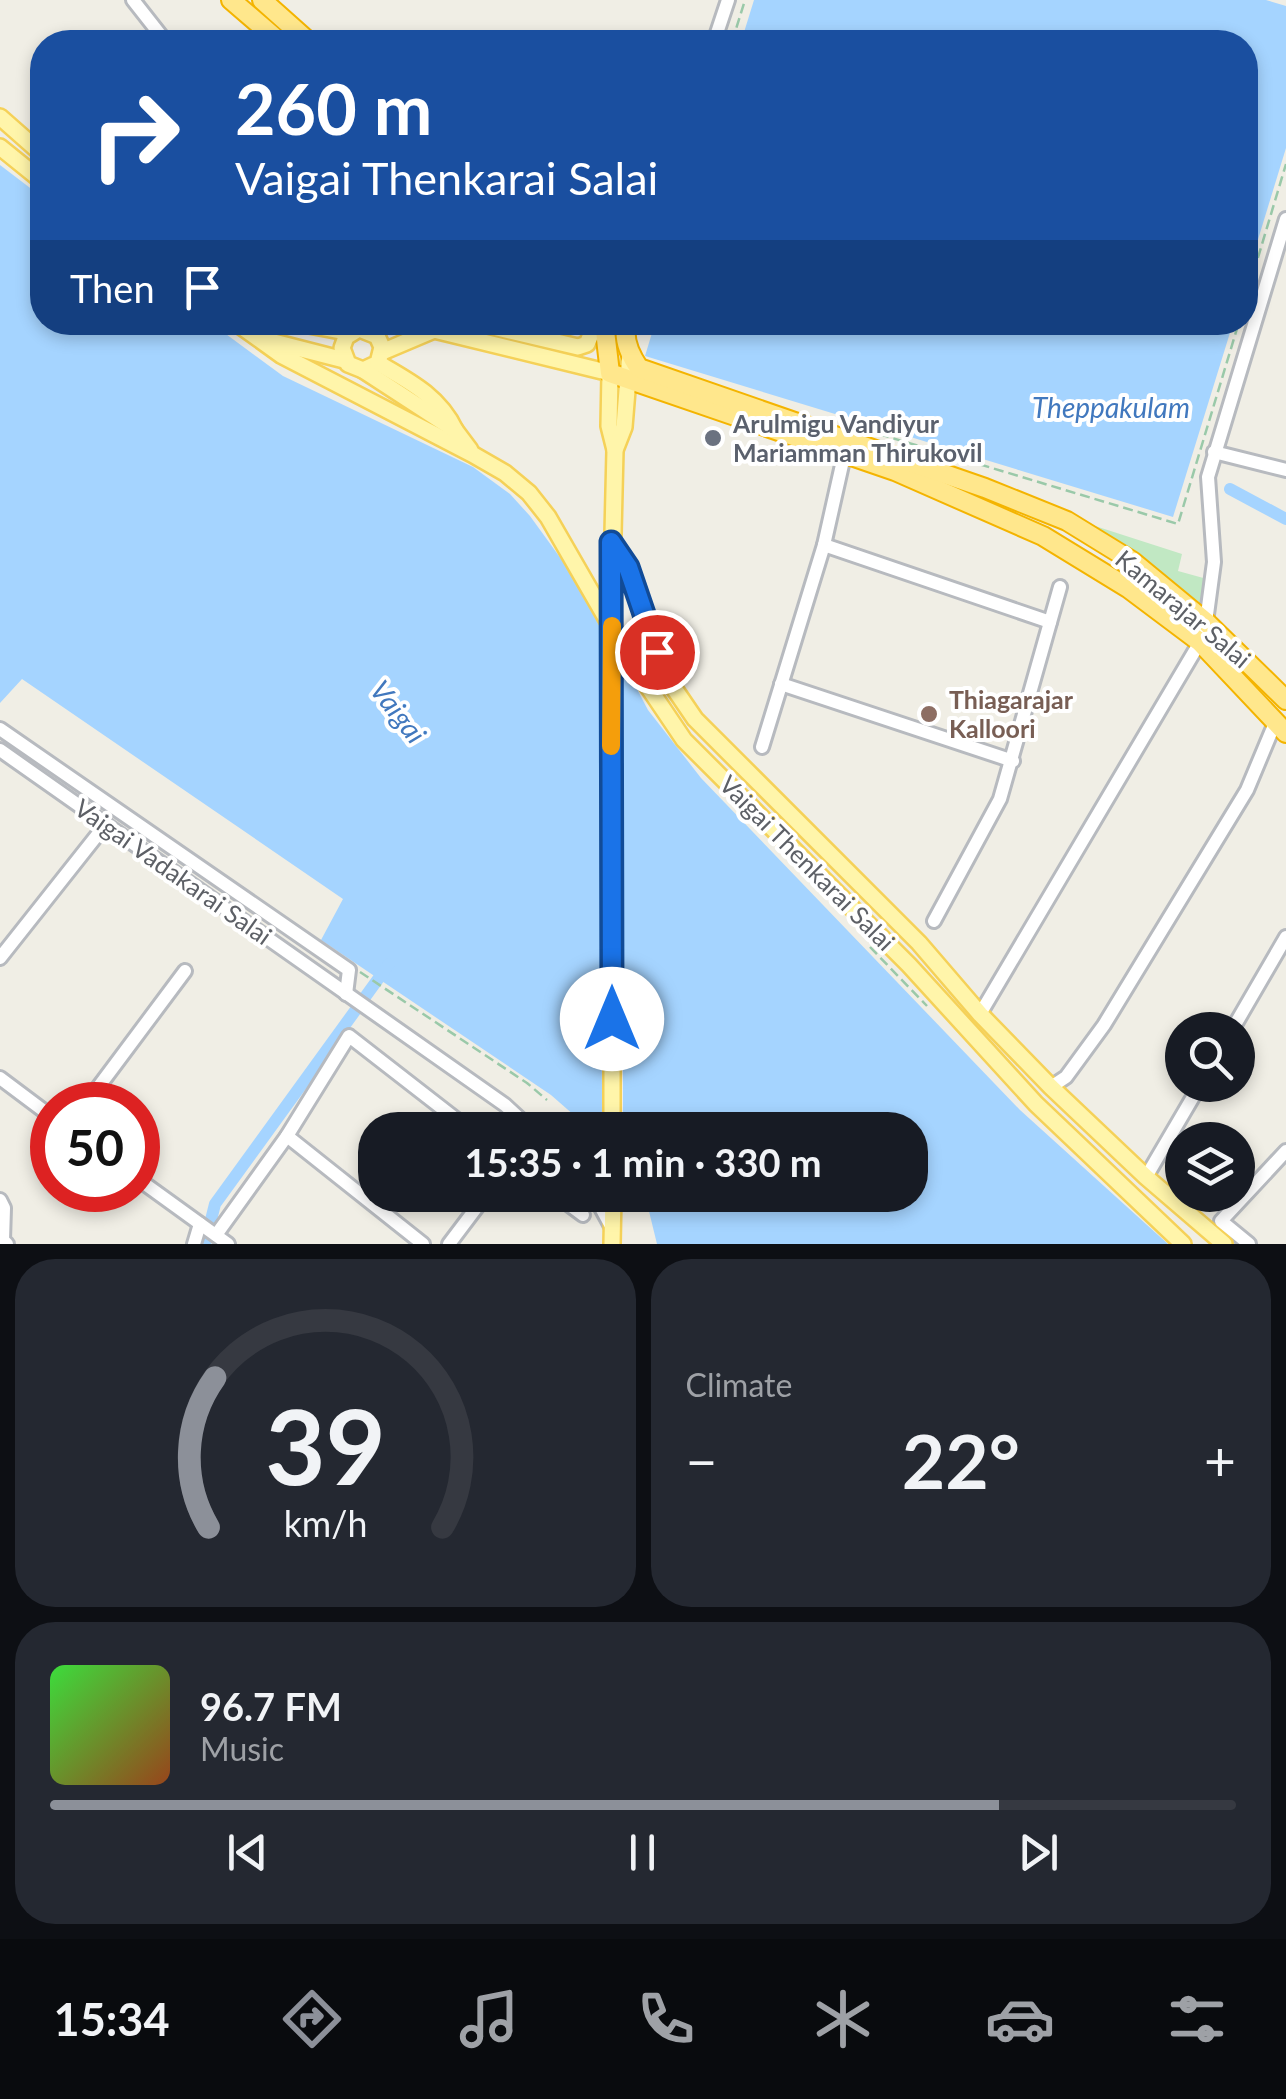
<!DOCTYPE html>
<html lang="en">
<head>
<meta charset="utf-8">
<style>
  :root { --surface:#171b24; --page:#242831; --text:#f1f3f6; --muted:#9ea1a6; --line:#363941; --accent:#8c9099 }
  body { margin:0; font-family:Lato,sans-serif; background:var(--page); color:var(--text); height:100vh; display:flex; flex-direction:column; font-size:38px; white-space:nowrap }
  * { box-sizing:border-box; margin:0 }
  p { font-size:32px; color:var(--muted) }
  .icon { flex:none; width:55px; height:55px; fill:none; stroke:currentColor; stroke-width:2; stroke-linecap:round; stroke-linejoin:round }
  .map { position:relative; height:1244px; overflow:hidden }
  .side { display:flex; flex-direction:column; gap:15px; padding:15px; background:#0d0f14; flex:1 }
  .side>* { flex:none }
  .top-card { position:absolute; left:30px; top:30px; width:1228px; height:305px; border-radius:40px; box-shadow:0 5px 15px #0003; background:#1a4fa0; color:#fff; overflow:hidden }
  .fabs { position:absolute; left:1165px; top:1012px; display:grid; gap:20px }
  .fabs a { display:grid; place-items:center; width:90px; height:90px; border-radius:50%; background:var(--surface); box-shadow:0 5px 15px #0003; font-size:50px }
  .speed { position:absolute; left:30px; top:1082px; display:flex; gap:20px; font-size:50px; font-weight:700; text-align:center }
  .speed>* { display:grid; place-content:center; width:130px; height:130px; border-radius:50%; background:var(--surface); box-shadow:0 5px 15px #0003; line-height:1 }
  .speed .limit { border:15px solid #d22; background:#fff; color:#111 }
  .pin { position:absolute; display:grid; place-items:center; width:85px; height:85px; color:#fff; margin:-42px; border:5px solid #fff; border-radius:50%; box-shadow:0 2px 10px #0007 }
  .me { position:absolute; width:110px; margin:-55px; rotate:0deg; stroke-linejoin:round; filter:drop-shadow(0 0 8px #0008) }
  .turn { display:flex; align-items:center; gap:35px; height:210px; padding:0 40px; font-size:45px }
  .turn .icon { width:130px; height:130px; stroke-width:2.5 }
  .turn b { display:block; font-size:70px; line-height:85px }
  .then { display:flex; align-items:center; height:95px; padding:0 40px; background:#0003; gap:20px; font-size:38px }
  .big { font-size:75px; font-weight:700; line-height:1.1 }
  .side .widget { flex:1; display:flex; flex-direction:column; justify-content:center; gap:15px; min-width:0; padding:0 35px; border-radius:40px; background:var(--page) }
  .side .dial { align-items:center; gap:0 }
  .dial svg { height:260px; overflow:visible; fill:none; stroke:var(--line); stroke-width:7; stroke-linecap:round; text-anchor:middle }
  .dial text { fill:var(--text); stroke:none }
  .song { display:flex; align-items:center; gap:30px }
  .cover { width:120px; height:120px; border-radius:15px; background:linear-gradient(135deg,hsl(120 70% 55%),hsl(20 70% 35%)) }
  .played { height:10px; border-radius:5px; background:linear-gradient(90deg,var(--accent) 80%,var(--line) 80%) }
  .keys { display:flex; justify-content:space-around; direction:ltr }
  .heat { display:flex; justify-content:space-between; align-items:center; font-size:55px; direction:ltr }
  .side .tiles { flex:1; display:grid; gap:15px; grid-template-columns:1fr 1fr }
  .widget:last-child { grid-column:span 2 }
  .trip { position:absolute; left:358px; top:1112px; width:570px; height:100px; border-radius:40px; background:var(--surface); box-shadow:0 5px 15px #0003; font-weight:700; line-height:100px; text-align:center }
  .tabs { display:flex; height:160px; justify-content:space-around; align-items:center; background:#090b0e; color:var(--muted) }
  .tabs .icon { width:70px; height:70px }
  .tabs .current { color:var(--accent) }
  .tabs b { font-size:45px; color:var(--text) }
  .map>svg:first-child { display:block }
</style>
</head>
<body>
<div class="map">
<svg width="1286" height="1244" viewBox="0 0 1286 1244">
  <rect width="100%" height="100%" fill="#f0eee5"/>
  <!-- green -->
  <polygon fill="#c1e8c3" points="1092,525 1182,554 1178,571 1207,579 1204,609 1090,527"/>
  <!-- water -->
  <g fill="#a5d4ff">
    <polygon points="754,0 1266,0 1286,6 1286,148 1245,282 1245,42 741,42"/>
    <polygon points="0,165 42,197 42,322 211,323 283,376 473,467 510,494 530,516 588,596 648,710 701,778 1020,1110 1168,1244 657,1244 645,1195 910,1195 910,1130 591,1130 551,1095 321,940 343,899 22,679 0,703"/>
    <polygon points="655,323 655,322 1233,323 1173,517 645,356"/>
  </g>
  <!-- pier -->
  <polygon fill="#f0eee5" points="601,608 623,651 623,1130 602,1130"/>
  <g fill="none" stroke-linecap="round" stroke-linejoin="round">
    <!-- canal -->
    <g stroke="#a5d4ff" stroke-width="12">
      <polyline points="1230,489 1286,519"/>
      <polyline points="205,1244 215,1204 389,964"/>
    </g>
    <!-- minor casing -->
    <g stroke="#b7babf" stroke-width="18">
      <g id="minor">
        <polyline points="133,0 166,42"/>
        <polyline points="714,42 728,0"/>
        <polyline points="1214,452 1286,470"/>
        <polyline points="824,545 1050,622"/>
        <polyline points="781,684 1013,761"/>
        <polyline points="0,729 349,970 346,994"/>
        <polyline points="762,747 824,545 846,447"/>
        <polyline points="0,750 505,1105 532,1130"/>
        <polyline points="934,921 1000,799 1060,587"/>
        <polyline points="0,958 106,824"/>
        <polyline points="980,1014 1200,642 1206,622 1214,562 1208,477 1286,219"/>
        <polyline points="1232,1030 1286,937"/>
        <polyline points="0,1078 52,1117"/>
        <polyline points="1051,1087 1066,1077 1104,1025 1247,790 1275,723"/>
        <polyline points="85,1105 185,971"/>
        <polyline points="287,1136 423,1244"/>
        <polyline points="1146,1177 1200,1085"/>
        <polyline points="138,1179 228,1244"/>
        <polyline points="556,1195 583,1215"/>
        <polyline points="594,1195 612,1228"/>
        <polyline points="0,1200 4,1208 3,1240 7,1244"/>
        <polyline points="216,1235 287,1136 349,1036 470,1130"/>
        <polyline points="194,1244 200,1224"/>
        <polyline points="449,1244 486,1195"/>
        <polyline points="1249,1244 1221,1221 1286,1151"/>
      </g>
    </g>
    <!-- major casing -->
    <g stroke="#f5d158" stroke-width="20">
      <g id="major">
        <polyline points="0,117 42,154"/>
        <polyline points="0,147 42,181"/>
        <polyline points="235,322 281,355 472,454 505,473 529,493 548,517 632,663 684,740 909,965 1036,1104 1183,1244"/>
        <polyline points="293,322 351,333"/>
        <polyline points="472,322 578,347 587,344 596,322"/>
        <polyline points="362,330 377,336 382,347 378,363 363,370 348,364 342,348 346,337 370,322"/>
        <polyline points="266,340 344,360"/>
        <polyline points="382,352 434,330 610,373 609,426 615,450"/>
        <path d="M378 363C409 381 439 396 455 430"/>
        <polyline points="363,370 455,430 470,450"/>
        <polyline points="611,542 628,567 667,678 695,719 919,943 980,1014 1051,1087 1146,1177 1224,1244"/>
        <polyline points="612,575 615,450 624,427 630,354"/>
        <polyline points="612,1244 613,1195"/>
      </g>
    </g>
    <!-- highway casing -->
    <g stroke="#f4b400" stroke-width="22">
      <g id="highway">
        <polyline points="231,0 280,42"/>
        <polyline points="262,0 309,42"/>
        <polyline points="604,322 610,373 895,471 1043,536 1128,588 1200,642 1286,733"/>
        <path d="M627 322C622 339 630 355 639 368L985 488 1067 521 1132 561 1206 622 1286 700"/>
      </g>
    </g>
    <!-- path -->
    <g stroke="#9ac9a9" stroke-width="2.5" stroke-dasharray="10 5" stroke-linecap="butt">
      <polyline points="732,42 745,0"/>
      <polyline points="1245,301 1286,164"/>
      <polyline points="879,434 1178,524 1239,322"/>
      <polyline points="870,947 927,1006"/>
      <polyline points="360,972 527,1083 547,1100"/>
    </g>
    <!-- minor -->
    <use href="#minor" stroke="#fff" stroke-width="12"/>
    <!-- major -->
    <use href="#major" stroke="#fff5aa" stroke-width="15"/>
    <!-- highway -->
    <use href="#highway" stroke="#ffe78c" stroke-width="18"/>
    <!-- major-bridge casing -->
    <g stroke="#f5d158" stroke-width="20" stroke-linecap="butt">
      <polyline id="major-bridge" points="612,575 612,1130"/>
    </g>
    <!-- major-bridge -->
    <use href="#major-bridge" stroke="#fff5aa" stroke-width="15"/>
  </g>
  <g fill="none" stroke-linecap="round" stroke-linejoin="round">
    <!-- route casing -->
    <g stroke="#114b97" stroke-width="25">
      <polyline id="route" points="612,1019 611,542 628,567 657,652"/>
    </g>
    <!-- route -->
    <use href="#route" stroke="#1a73e8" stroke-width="18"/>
    <!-- slow -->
    <polyline stroke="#f59e0b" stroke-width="18" points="611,746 612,626"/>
  </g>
  <!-- markers -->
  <circle fill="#6b7280" stroke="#fff" stroke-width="4" cx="713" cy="438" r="10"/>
  <circle fill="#8d6e63" stroke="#fff" stroke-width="4" cx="929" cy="714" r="10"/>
  <g text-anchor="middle" stroke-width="8" stroke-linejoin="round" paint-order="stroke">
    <!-- worship labels -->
    <g font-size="25" font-weight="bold" fill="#5b616d" stroke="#fff" text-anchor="start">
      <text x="733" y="433">Arulmigu Vandiyur<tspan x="733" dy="29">Mariamman Thirukovil</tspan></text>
    </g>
    <!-- street labels -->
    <g font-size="25" fill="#5d6066" stroke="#fff">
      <text transform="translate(1183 609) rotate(40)" y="9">Kamarajar Salai</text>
      <text transform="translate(807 863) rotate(45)" y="9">Vaigai Thenkarai Salai</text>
      <text transform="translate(173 872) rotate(35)" y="9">Vaigai Vadakarai Salai</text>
    </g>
    <!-- education labels -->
    <g font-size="25" font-weight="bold" fill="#785e54" stroke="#fff" text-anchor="start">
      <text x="949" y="709">Thiagarajar<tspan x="949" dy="29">Kalloori</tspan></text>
    </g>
    <!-- water labels -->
    <g font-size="28" font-style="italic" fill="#4178be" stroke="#fff">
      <text x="1111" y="418">Theppakulam</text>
      <text transform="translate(398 712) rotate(52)" y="10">Vaigai</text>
    </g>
  </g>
</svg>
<div class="fabs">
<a><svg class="icon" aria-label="search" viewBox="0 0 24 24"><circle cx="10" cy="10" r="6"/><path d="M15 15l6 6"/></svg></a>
<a><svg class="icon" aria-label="layers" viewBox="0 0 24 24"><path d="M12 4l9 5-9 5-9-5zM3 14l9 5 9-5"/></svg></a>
</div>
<div class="speed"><div class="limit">50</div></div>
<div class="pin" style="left:657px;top:652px;background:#d93025"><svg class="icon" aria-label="arrive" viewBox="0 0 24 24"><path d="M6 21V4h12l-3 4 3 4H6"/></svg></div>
<svg class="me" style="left:612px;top:1019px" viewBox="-20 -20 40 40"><circle r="19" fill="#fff"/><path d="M0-13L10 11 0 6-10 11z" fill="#1a73e8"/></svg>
<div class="trip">15:35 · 1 min · 330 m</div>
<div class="top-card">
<div class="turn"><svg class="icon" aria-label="right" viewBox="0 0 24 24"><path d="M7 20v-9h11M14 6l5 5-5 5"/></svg><div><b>260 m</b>Vaigai Thenkarai Salai</div></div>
<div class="then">Then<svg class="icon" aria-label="arrive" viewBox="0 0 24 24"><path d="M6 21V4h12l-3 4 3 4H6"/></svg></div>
</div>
</div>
<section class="side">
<div class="tiles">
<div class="widget dial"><svg viewBox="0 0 100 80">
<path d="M14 69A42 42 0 1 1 86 69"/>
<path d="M14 69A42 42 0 0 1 16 23" stroke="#8c9099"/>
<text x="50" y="56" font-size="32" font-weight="700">39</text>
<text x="50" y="72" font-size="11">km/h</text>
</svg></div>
<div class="widget"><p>Climate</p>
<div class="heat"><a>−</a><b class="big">22°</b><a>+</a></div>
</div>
<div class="widget">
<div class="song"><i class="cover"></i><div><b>96.7 FM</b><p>Music</p></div></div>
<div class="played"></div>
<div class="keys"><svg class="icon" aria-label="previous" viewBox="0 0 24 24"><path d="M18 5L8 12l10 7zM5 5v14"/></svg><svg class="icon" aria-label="pause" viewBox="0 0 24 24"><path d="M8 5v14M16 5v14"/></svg><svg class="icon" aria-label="next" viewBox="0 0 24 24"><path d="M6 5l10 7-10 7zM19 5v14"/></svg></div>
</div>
</div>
</section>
<nav class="tabs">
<b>15:34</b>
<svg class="icon current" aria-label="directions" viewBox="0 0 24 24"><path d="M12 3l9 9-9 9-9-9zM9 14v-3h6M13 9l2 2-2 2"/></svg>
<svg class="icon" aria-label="music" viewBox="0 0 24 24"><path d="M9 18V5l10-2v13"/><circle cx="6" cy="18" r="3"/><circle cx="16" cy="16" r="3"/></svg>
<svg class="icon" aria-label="phone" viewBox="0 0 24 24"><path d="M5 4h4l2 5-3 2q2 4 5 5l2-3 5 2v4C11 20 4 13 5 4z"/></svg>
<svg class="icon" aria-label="climate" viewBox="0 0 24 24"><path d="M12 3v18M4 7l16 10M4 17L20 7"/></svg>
<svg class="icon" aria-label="car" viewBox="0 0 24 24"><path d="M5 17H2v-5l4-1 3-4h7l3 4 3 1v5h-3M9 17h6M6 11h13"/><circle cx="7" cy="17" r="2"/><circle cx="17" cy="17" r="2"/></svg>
<svg class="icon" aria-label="filters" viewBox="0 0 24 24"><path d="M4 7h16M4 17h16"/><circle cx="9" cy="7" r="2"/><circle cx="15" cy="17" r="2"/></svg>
</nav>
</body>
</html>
